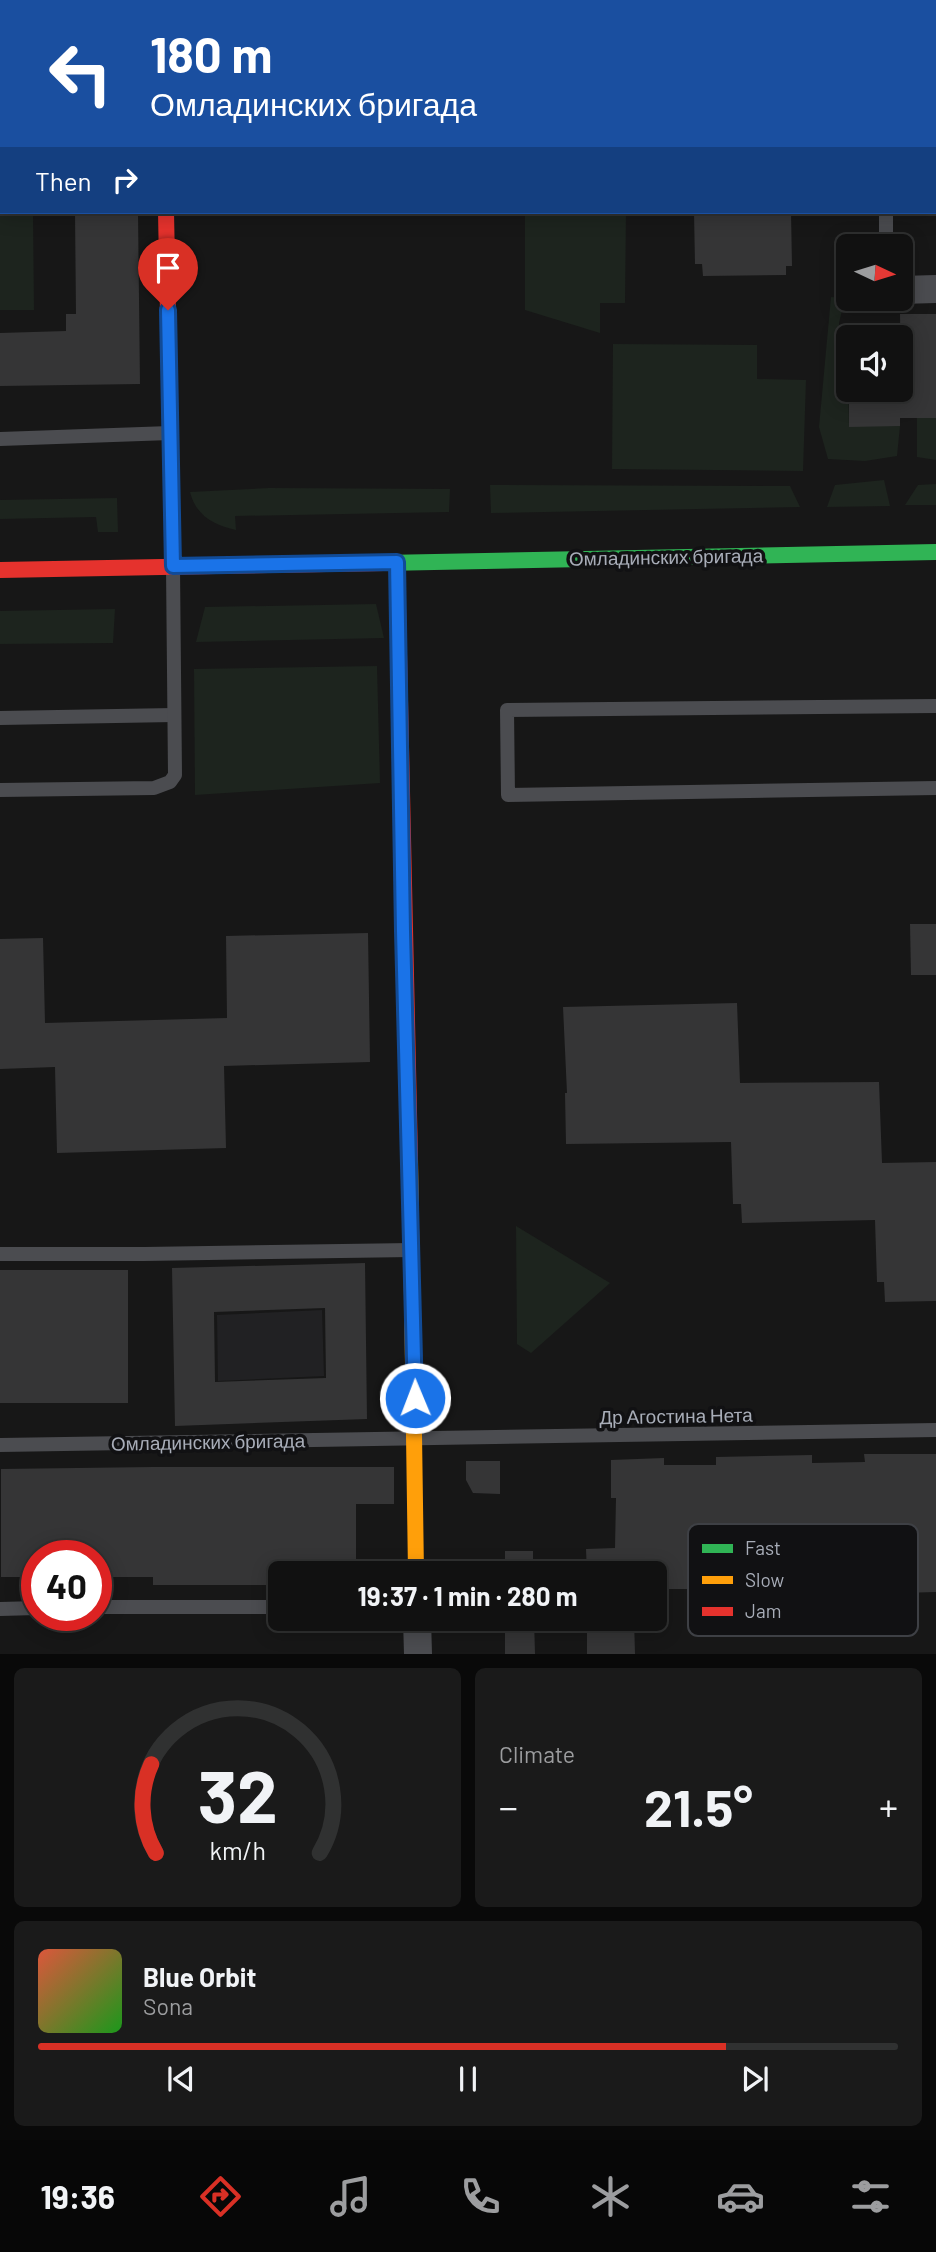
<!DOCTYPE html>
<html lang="en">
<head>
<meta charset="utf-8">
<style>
  :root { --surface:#111; --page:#1a1a1a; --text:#f1f3f6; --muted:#9c9d9f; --line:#303131; --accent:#d93025 }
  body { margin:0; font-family:Barlow,sans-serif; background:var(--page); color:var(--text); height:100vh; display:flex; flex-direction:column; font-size:26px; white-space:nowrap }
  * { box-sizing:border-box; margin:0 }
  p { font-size:23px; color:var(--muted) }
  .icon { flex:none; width:38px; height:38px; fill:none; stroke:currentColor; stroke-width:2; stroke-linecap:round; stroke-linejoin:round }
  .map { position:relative; height:1654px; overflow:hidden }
  .details { display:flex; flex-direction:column; gap:14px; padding:14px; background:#090909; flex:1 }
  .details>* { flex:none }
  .guide { position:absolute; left:0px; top:0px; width:936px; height:214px; box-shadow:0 4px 18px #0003,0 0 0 2px var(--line); background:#1a4fa0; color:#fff; overflow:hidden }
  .needle { width:46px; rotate:94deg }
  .fabs { position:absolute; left:836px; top:234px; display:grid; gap:14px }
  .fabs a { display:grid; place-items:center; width:77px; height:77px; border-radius:10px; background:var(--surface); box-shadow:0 4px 18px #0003,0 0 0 2px var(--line); font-size:35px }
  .speed { position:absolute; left:21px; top:1540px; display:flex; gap:14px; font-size:35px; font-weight:700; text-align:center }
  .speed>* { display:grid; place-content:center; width:91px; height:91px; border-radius:50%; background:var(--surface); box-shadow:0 4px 18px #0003,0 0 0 2px var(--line); line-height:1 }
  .speed .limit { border:10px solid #d22; background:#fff; color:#111 }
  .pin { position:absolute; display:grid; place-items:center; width:60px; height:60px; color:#fff; margin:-72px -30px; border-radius:50% 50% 50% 0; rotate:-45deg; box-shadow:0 0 7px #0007 }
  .pin .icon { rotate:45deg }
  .me { position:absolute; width:77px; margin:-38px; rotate:359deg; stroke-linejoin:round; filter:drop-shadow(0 0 5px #0008) }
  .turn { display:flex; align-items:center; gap:24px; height:147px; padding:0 35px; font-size:32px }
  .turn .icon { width:91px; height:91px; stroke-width:2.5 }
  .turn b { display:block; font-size:49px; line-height:60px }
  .then { display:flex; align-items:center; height:66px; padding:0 35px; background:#0003; gap:14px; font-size:26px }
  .big { font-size:52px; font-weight:700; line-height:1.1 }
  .details .card { flex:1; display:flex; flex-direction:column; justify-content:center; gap:10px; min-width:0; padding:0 24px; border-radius:10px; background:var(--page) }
  .details .dial { align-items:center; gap:0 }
  .dial svg { height:182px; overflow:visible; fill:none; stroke:var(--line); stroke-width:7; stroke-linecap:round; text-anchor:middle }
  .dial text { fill:var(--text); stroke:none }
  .song { display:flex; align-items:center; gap:21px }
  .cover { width:84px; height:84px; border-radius:10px; background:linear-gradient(135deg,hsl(10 70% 55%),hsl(120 70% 35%)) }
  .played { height:7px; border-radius:4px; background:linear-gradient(90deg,var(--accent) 80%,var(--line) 80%) }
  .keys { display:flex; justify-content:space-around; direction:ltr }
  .heat { display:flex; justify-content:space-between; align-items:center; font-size:38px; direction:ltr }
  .details .tiles { flex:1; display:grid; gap:14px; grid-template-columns:1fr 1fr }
  .card:last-child { grid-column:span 2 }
  .trip { position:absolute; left:268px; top:1561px; width:399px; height:70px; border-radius:10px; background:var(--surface); box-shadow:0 4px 18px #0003,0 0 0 2px var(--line); font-weight:700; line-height:70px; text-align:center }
  .menu { display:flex; height:112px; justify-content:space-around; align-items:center; background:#070707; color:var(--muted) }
  .menu .icon { width:49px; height:49px }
  .menu .selected { color:var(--accent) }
  .menu b { font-size:32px; color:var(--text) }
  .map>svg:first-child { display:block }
</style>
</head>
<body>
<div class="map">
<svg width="936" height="1654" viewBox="0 0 936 1654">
  <rect width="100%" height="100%" fill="#171717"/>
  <!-- built -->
  <polygon fill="#212123" points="322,1310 324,1376 218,1381 217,1315"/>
  <!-- green -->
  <g fill="#1d241e">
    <polygon points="0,158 2,212 33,212 34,310 0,310"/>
    <polygon points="525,212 626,212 625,303 600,303 600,333 525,310"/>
    <polygon points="831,297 845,298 839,323 840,381 848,382 849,426 900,426 897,456 865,461 828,459 819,427"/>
    <polygon points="613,344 757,345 757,379 806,380 803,471 612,469"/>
    <polygon points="917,418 936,418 936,460 917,457"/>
    <polygon points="884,480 890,506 827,507 835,485"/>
    <polygon points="936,484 936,505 905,505 918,485"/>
    <polygon points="490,485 790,486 800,507 491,513"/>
    <path d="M269 488 450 489 449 512 235 516 236 530C214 525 196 516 190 492Z"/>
    <polygon points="117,498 118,532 98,532 96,517 0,519 0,500"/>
    <polygon points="376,604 384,638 196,642 205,607"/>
    <polygon points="115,609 113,643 0,644 0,611"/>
    <polygon points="377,666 380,783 195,795 194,669"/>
    <polygon points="516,1226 610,1283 531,1353 517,1344"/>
  </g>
  <!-- building -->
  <g fill="#353536" fill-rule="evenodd">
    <polygon points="75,212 138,212 140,384 0,386 0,333 66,331 66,314 76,314"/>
    <polygon points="694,212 791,212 792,266 786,266 786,275 703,276 702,264 695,264"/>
    <polygon points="900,314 936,314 936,418 900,418 900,426 849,427 849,390 901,390"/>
    <polygon points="910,924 936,924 936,975 911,975"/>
    <polygon points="368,933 370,1062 224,1066 226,1148 57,1153 55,1067 0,1069 0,939 43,938 45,1023 227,1018 226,936"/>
    <polygon points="737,1003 740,1083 879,1082 882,1163 936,1162 936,1301 885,1302 884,1282 877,1282 875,1220 742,1223 741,1204 733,1204 731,1142 566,1144 565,1093 567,1093 563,1007"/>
    <path d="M365 1263 367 1419 175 1426 172 1268ZM325 1308 326 1378 215 1382 214 1312Z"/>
    <rect x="0" y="1270" width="128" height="133"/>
    <polygon points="864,1454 936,1454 936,1592 866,1594 866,1586 840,1586 813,1587 814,1595 717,1595 718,1589 665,1589 665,1596 654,1597 654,1573 587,1573 586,1549 615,1548 616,1498 611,1498 611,1460 664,1458 664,1465 716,1465 716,1457 812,1455 812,1463 865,1462"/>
    <polygon points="466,1461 500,1461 500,1494 473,1493 466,1480"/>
    <polygon points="153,1467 394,1467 394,1504 356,1504 356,1573 280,1573 280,1585 153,1585 153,1577 96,1577 96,1556 37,1556 37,1577 1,1577 1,1469"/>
    <rect x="505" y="1551" width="28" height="22"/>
    <polygon points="505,1619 534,1619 535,1654 505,1654"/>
    <polygon points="587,1619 634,1619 635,1654 587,1654"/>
  </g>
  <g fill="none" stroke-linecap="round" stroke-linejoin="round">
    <!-- lane -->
    <g stroke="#4b4c50" stroke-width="14">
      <polyline points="0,17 2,17"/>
      <polyline points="886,247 886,212"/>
      <polyline points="0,439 170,433"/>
      <polyline points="936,706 507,710 508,795 936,788"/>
      <polyline points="0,718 174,715"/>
      <polyline points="0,790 154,788 170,782 175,775 173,567"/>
      <polyline points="0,1254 144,1254 412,1250"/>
      <polyline points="0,1445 936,1430"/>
      <polyline points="96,1607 280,1607"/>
      <polyline points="0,1609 37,1608"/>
    </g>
    <!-- street -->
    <g stroke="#4b4c50" stroke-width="28">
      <polyline points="901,290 936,289"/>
      <polyline points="417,1619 418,1654"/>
    </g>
    <!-- fast -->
    <polyline stroke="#30b455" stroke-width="16" points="384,563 936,552"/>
    <!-- slow -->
    <polyline stroke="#ff9f0a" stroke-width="16" points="410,1158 416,1573"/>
    <!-- jam -->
    <g stroke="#e5322d" stroke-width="16">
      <polyline points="166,212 173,566"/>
      <polyline points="397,562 410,1158"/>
      <polyline points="0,570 384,563"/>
    </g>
  </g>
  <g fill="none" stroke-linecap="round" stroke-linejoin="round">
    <!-- route casing -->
    <g stroke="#114b97" stroke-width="18">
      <polyline id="route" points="168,310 173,566 397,562 403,931 415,1398"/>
    </g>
    <!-- route -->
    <use href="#route" stroke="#1a73e8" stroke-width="12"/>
  </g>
  <g text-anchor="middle" stroke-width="7" stroke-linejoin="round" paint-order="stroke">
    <!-- street labels -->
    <g font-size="19" fill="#a8adb8" stroke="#111113">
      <text transform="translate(666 557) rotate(-1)" y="7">Омладинских бригада</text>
      <text transform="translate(676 1416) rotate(-1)" y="7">Др Агостина Нета</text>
      <text transform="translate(208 1442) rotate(-1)" y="7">Омладинских бригада</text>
    </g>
  </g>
  <!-- legend -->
  <rect x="688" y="1524" width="230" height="112" rx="10" fill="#111113" stroke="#3e4045" stroke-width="2"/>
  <rect x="702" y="1544" width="31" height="9" fill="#30b455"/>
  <rect x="702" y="1576" width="31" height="8" fill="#ff9f0a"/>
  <rect x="702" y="1607" width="31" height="9" fill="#e5322d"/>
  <g font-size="19" fill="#a8adb8">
    <text x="745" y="1555">Fast</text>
    <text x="745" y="1587">Slow</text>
    <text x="745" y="1618">Jam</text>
  </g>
</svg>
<div class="fabs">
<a><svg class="needle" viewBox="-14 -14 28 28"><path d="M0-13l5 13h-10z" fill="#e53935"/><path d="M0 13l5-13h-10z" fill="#9c9d9f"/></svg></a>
<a><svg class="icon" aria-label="sound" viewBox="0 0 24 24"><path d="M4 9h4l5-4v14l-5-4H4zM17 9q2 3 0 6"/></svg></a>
</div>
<div class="speed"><div class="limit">40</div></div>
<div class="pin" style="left:168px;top:310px;background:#d93025"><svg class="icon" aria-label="arrive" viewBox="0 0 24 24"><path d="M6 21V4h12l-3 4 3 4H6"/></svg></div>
<svg class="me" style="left:415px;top:1398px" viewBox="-20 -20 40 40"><circle r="17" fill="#1a73e8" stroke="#fff" stroke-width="3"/><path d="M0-11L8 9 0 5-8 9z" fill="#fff"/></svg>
<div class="trip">19:37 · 1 min · 280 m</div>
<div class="guide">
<div class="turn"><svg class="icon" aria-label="left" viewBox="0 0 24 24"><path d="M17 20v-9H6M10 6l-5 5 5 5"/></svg><div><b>180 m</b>Омладинских бригада</div></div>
<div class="then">Then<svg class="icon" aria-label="right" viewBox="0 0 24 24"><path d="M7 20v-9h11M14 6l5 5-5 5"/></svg></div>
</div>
</div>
<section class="details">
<div class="tiles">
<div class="card dial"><svg viewBox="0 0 100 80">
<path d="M14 69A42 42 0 1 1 86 69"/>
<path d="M14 69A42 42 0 0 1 12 30" stroke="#d93025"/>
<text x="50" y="56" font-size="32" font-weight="700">32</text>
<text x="50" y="72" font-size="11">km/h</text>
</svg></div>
<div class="card"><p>Climate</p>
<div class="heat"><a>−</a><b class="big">21.5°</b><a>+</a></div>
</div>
<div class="card">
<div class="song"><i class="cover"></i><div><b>Blue Orbit</b><p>Sona</p></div></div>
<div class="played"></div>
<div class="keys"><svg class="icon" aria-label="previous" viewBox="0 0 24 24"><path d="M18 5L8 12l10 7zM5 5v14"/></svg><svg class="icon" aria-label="pause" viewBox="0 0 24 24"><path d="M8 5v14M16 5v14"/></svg><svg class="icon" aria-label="next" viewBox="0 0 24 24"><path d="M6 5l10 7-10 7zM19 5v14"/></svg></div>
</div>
</div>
</section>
<nav class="menu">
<b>19:36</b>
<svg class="icon selected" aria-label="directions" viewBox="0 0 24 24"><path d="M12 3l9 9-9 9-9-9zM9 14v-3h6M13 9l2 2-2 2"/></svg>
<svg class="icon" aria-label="music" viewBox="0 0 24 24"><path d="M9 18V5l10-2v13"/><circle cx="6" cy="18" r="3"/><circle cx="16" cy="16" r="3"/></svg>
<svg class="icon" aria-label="phone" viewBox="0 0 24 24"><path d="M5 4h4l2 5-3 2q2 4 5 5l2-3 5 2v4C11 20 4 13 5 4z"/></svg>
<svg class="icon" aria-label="climate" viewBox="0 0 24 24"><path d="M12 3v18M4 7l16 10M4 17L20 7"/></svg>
<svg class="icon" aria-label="car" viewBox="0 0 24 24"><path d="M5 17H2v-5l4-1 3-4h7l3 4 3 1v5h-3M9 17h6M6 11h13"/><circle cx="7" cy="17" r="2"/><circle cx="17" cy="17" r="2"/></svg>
<svg class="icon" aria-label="filters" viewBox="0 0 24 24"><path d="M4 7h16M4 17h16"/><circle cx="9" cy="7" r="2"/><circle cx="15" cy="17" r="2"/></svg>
</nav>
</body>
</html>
